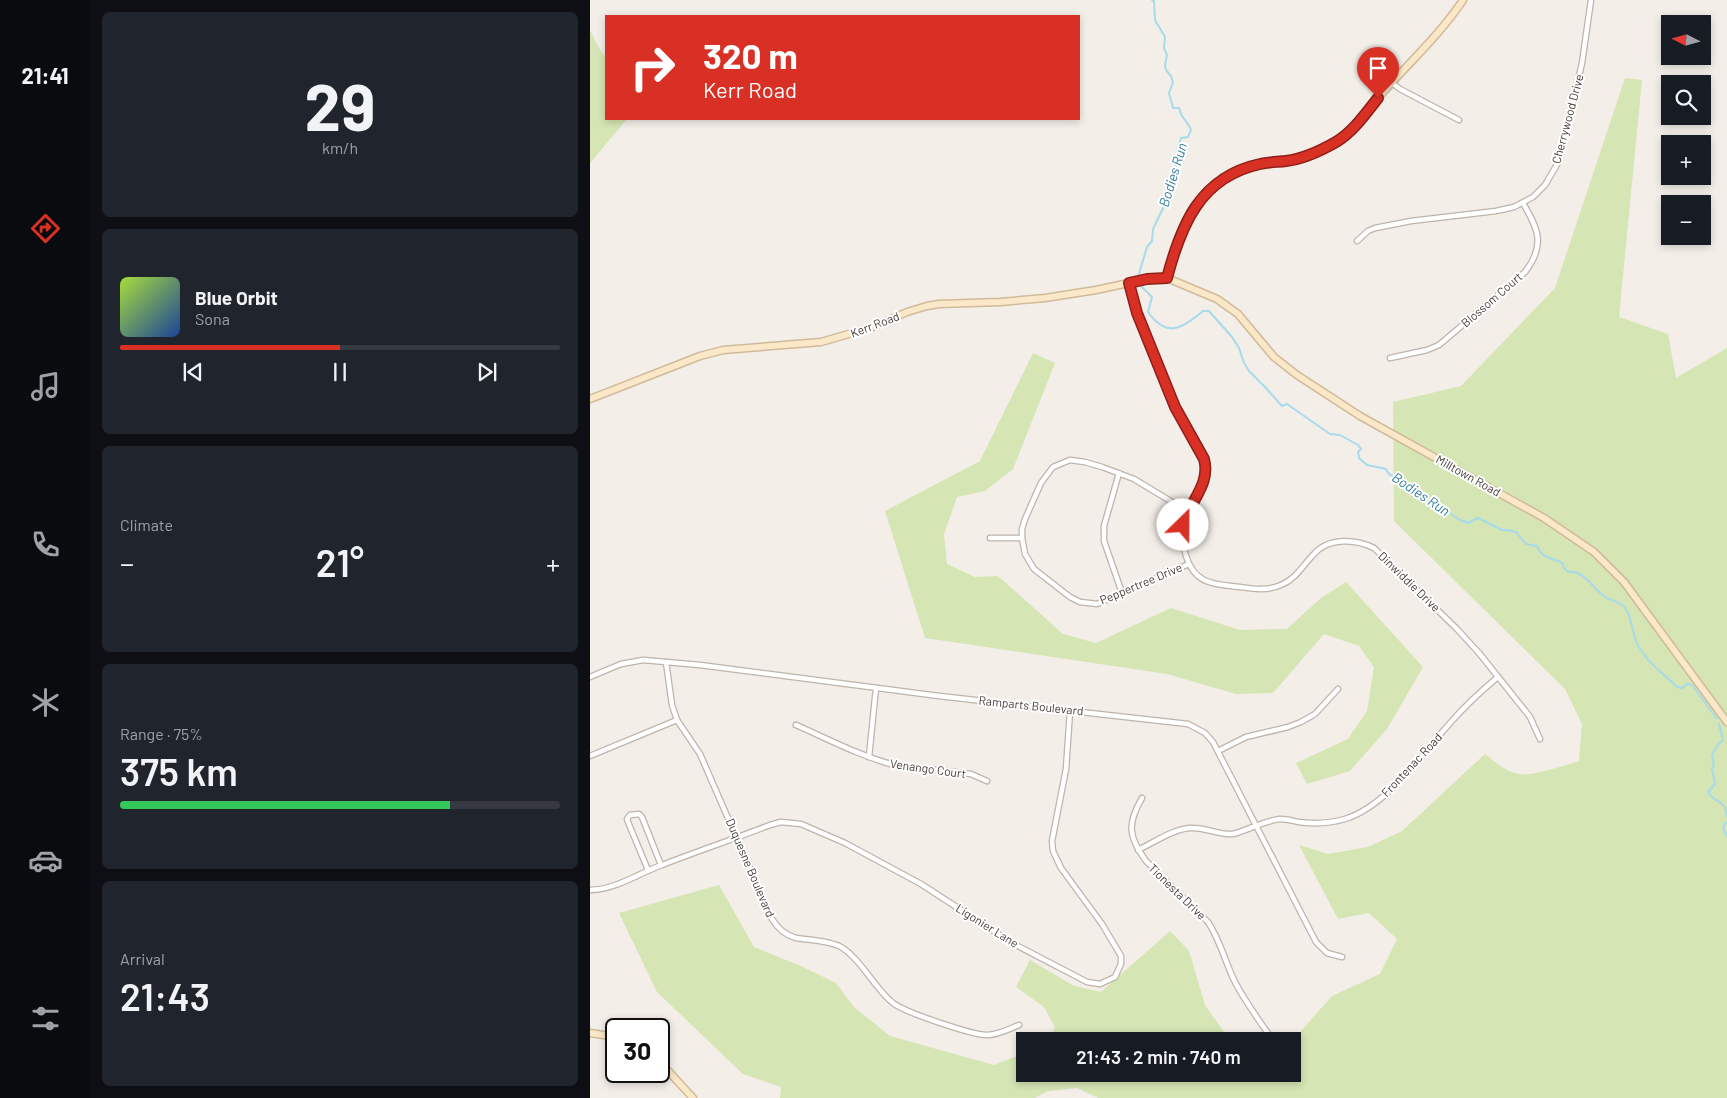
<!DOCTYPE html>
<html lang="en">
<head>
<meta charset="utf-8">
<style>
  :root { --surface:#171b24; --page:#20242c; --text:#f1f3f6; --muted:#9ea1a6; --line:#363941; --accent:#d93025 }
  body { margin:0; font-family:Barlow,sans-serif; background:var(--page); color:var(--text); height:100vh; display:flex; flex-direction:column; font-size:19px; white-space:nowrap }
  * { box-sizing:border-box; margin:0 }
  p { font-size:16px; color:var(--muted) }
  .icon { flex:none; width:28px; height:28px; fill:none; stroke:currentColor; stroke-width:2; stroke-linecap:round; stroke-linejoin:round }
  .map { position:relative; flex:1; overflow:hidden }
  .side { display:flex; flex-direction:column; gap:12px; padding:12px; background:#0d0f14; width:500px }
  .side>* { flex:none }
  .hud { position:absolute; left:15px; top:15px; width:475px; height:105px; border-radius:0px; box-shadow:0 2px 8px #0003; background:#d93025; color:#fff; overflow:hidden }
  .needle { width:32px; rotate:276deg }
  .buttons { position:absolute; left:1071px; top:15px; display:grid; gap:10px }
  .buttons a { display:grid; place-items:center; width:50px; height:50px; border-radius:0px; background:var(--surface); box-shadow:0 2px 8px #0003; font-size:25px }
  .speed { position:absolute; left:15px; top:1018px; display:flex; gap:10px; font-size:25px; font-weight:700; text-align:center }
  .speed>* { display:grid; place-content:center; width:65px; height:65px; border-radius:50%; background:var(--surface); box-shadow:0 2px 8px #0003; line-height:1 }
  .speed .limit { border:2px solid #111; border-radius:8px; background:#fff; color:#111 }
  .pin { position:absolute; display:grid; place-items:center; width:42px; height:42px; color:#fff; margin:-51px -21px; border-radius:50% 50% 50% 0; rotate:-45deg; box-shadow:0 0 5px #0007 }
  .pin .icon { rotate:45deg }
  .me { position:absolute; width:55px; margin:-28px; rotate:23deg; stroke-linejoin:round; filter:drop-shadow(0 0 4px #0008) }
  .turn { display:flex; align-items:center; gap:18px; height:105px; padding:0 15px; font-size:22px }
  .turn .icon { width:65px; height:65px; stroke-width:2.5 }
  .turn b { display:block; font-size:35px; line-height:42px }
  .big { font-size:38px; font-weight:600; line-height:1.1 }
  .side .card { flex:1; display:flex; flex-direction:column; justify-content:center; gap:8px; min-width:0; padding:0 18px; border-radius:8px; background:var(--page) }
  .side .dial { align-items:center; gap:0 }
  .dial b { font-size:65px; line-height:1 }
  .song { display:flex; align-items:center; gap:15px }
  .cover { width:60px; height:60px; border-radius:8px; background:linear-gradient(135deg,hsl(80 70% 55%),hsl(220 70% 35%)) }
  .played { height:5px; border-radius:2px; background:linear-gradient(90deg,var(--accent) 50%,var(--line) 50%) }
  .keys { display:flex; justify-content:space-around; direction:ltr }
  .heat { display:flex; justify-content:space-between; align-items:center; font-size:28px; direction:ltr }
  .charge { height:8px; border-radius:4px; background:linear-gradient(90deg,#34c759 75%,var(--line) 0) }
  .trip { position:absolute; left:426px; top:1032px; width:285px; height:50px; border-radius:0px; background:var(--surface); box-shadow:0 2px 8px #0003; font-weight:600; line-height:50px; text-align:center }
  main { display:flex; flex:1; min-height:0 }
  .tab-bar { display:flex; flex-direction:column; width:90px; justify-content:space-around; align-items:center; background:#090b0e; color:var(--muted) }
  .tab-bar .icon { width:35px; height:35px }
  .tab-bar .active { color:var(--accent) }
  .tab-bar b { font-size:22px; color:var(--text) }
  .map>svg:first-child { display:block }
</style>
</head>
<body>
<main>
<nav class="tab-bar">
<b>21:41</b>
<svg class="icon active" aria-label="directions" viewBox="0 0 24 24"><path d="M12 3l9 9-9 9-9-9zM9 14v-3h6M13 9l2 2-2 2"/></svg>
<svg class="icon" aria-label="music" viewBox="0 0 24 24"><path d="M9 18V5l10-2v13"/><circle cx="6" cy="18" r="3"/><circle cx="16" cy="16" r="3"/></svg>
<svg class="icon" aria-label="phone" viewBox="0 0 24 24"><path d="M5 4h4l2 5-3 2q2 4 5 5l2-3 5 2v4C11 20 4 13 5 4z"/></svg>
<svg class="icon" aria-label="climate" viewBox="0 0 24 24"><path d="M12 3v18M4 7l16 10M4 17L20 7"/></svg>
<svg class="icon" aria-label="car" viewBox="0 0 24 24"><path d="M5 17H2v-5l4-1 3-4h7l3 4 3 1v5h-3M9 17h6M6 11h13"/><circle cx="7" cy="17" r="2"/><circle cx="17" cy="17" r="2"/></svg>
<svg class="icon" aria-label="filters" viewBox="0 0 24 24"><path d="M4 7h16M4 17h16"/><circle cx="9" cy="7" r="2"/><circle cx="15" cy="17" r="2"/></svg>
</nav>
<section class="side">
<div class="card dial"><b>29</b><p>km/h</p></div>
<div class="card">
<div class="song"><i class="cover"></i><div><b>Blue Orbit</b><p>Sona</p></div></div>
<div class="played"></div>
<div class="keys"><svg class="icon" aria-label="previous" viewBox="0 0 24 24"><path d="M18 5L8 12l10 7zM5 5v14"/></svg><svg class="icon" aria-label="pause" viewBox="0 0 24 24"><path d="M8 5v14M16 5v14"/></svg><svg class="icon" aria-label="next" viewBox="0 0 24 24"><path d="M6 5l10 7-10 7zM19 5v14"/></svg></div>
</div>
<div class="card"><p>Climate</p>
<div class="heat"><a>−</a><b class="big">21°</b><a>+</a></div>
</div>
<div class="card"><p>Range · 75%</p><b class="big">375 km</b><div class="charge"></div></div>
<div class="card"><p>Arrival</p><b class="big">21:43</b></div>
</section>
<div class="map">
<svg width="1137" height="1098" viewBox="0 0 1137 1098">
  <rect width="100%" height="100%" fill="#f3eee8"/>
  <!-- green -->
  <g fill="#d5e5b3">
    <polygon points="0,30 10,50 16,58 16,119 37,119 0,163"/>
    <path d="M1035 78 1052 80 1029 317 1078 334 1086 378 1137 348V1098H508L487 1088 458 1091 444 1098H190L191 1087 153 1074 67 992 29 913 129 885 164 947 213 967 246 983 264 1007 300 1036 404 1065 435 1053V1074H702V1041L742 996 790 974 807 939 779 913 748 919 709 845 738 854 778 847 812 831 895 754C905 762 915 771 928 774 940 777 977 765 989 761L992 724 975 689 804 521 803 402 871 386 965 288Z"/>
    <polygon points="443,353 465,363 423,469 395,491 367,497 354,534 357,564 385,577 408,576 473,634 506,643 581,608 650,630 697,629 731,598 756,582 833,667 797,729 760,771 717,784 706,763 758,739 777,711 784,667 769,646 734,634 683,693 646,694 577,674 335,638 295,511 390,461"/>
    <polygon points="580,931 599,951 615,1005 638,1038 645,1041 459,1041 465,1027 454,1007 426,987 440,960 484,986 511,992"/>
  </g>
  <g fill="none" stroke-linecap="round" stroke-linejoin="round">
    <!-- stream -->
    <g stroke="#a7daec" stroke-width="2">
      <path d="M549 274 557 247 562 241 563 229 576 202 579 186 588 159 587 151 591 138 598 137 601 130C598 120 592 121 589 108H583L579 93 583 82 581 76 576 70 575 65 577 55 574 48 575 37 565 20 564 1 562 0"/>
      <path d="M551 286 562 297 558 312C577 339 592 328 613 311H619L642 337 649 348 654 363 659 371 675 387 692 406 697 404 740 434 750 435 768 445 771 449 768 452 769 458 777 465 796 469 799 474 823 487 868 519 878 523 888 518 912 530H918L926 532 936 544 947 546C954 561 961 556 972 563L974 568 978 572C995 570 1002 588 1015 597 1021 601 1031 601 1035 608 1042 617 1042 631 1046 641 1054 660 1073 673 1087 687L1092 688 1097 684 1102 685 1127 719"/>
      <path d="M1129 724 1133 740 1127 746 1122 755 1124 766 1122 768 1125 784 1118 792C1126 805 1134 797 1137 816"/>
      <polyline points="1137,822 1133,827 1137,836"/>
    </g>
    <!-- street casing -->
    <g stroke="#beb4ab" stroke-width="7">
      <g id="street">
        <polyline points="802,83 810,89 869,120"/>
        <polyline points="767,241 778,231 785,228 821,221 906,211 924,207 943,197 955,185 969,161 992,63 1001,0"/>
        <path d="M539 283 547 313 585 407 614 459C623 491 589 507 592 541 593 546 595 551 596 556 605 585 624 584 650 587 664 589 677 591 691 585 706 579 713 565 724 554 739 537 766 539 784 548L867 629 889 653 940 717 950 739"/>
        <path d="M800 358 837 350 849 345 935 272C956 245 948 229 933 203"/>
        <polyline points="529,473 514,526 514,541 532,593"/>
        <polyline points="597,511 544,479 512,467 495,462 480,460 463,467 451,483 435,519 432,529 432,538 435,554 444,569 480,597 490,602 507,604 599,564"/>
        <polyline points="400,538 432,538"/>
        <path d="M76 662 82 705 87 720 110 754 182 919C188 929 195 935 206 938 219 940 240 941 251 947 271 959 285 989 303 1003 314 1012 382 1035 397 1035 408 1035 419 1029 429 1025"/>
        <polyline points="0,677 31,664 53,660 110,665 349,696 598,724 615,733 623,742 726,942 737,953 752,957"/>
        <path d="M206 725C238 739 270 756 304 765L381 774 397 781"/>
        <polyline points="628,751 656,737 698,727 711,722 725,714 748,689"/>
        <polyline points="0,756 87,720"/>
        <polyline points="279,757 286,688"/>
        <path d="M552 798C537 824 538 836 556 861L618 922C630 940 635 961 644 980 654 1000 667 1018 680 1036"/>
        <path d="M548 850C563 843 586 827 603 828 617 828 629 835 643 834 658 830 674 821 690 819 697 819 703 821 709 822 723 824 741 823 755 819 797 806 832 754 861 722 875 706 891 691 908 677"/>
        <polyline points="58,870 38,822 37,819 40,815 49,814 52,817 71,865"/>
        <path d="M0 890C25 890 49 873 72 865 108 851 144 839 180 825L191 822 211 824 255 843 331 884 422 943 497 982 510 984 525 977 531 964V956L512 924 471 868 463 851 462 841 476 769 480 711"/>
      </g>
    </g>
    <!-- secondary casing -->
    <g stroke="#d0ba99" stroke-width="9">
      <g id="secondary">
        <path d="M577 278C591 226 612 173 672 163 680 162 689 163 698 161 714 158 734 150 747 142 767 129 781 106 796 89 822 60 851 33 873 0"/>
        <polyline points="0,399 110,356 133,350 231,342 283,327 317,312 337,306 349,304 410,302 455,298 506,290 557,279 577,278 627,299 648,314 684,357 707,375 770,416 954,518 1004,552 1034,582 1137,722"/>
        <polyline points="0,1033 26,1037"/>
        <polyline points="69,1061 103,1098"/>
      </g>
    </g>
    <!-- street -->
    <use href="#street" stroke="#fff" stroke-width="4.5"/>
    <!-- secondary -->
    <use href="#secondary" stroke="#fbe8c9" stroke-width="6"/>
  </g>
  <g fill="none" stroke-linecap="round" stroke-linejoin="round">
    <!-- route casing -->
    <g stroke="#8d1f18" stroke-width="12">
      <path id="route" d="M593 525C600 501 621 484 614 459L585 407 547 313 539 283 557 279 577 278C591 225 610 177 670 164 678 162 688 162 696 161 713 159 732 150 746 142 763 132 776 113 788 98"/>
    </g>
    <!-- route -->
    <use href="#route" stroke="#d93025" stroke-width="9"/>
  </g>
  <g text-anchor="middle" stroke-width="4" stroke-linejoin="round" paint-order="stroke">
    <!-- street labels -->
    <g font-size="12" fill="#463e37" stroke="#fff">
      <text transform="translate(978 119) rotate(-75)" y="4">Cherrywood Drive</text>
      <text transform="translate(902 300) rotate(-41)" y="4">Blossom Court</text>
      <text transform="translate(285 325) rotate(-21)" y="4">Kerr Road</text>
      <text transform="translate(878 476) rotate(29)" y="4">Milltown Road</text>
      <text transform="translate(819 582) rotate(44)" y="4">Dinwiddie Drive</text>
      <text transform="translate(551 584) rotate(-23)" y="4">Peppertree Drive</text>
      <text transform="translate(441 706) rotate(6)" y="4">Ramparts Boulevard</text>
      <text transform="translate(822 765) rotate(-47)" y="4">Frontenac Road</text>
      <text transform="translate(338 769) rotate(8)" y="4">Venango Court</text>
      <text transform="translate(160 868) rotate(67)" y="4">Duquesne Boulevard</text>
      <text transform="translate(587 892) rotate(44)" y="4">Tionesta Drive</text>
      <text transform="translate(397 926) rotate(32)" y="4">Ligonier Lane</text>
    </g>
    <!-- water labels -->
    <g font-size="14" font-style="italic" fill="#327f9c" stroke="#fff">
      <text transform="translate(583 175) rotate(-73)" y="5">Bodies Run</text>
      <text transform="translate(831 494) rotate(34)" y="5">Bodies Run</text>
    </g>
  </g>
</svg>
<div class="buttons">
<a><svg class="needle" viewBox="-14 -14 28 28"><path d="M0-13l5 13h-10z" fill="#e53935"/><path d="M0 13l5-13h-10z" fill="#9ea1a6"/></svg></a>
<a><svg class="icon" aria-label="search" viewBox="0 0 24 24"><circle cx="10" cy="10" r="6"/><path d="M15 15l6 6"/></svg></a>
<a>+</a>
<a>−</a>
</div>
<div class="speed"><div class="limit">30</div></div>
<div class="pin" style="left:788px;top:98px;background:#d93025"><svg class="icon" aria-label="arrive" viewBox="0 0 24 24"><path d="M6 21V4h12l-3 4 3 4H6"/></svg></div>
<svg class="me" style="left:593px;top:525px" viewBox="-20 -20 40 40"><circle r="19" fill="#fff"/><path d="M0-13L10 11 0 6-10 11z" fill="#d93025"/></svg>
<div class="trip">21:43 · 2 min · 740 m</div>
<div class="hud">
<div class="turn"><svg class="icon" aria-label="right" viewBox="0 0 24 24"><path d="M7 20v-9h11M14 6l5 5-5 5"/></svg><div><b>320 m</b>Kerr Road</div></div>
</div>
</div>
</main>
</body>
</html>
